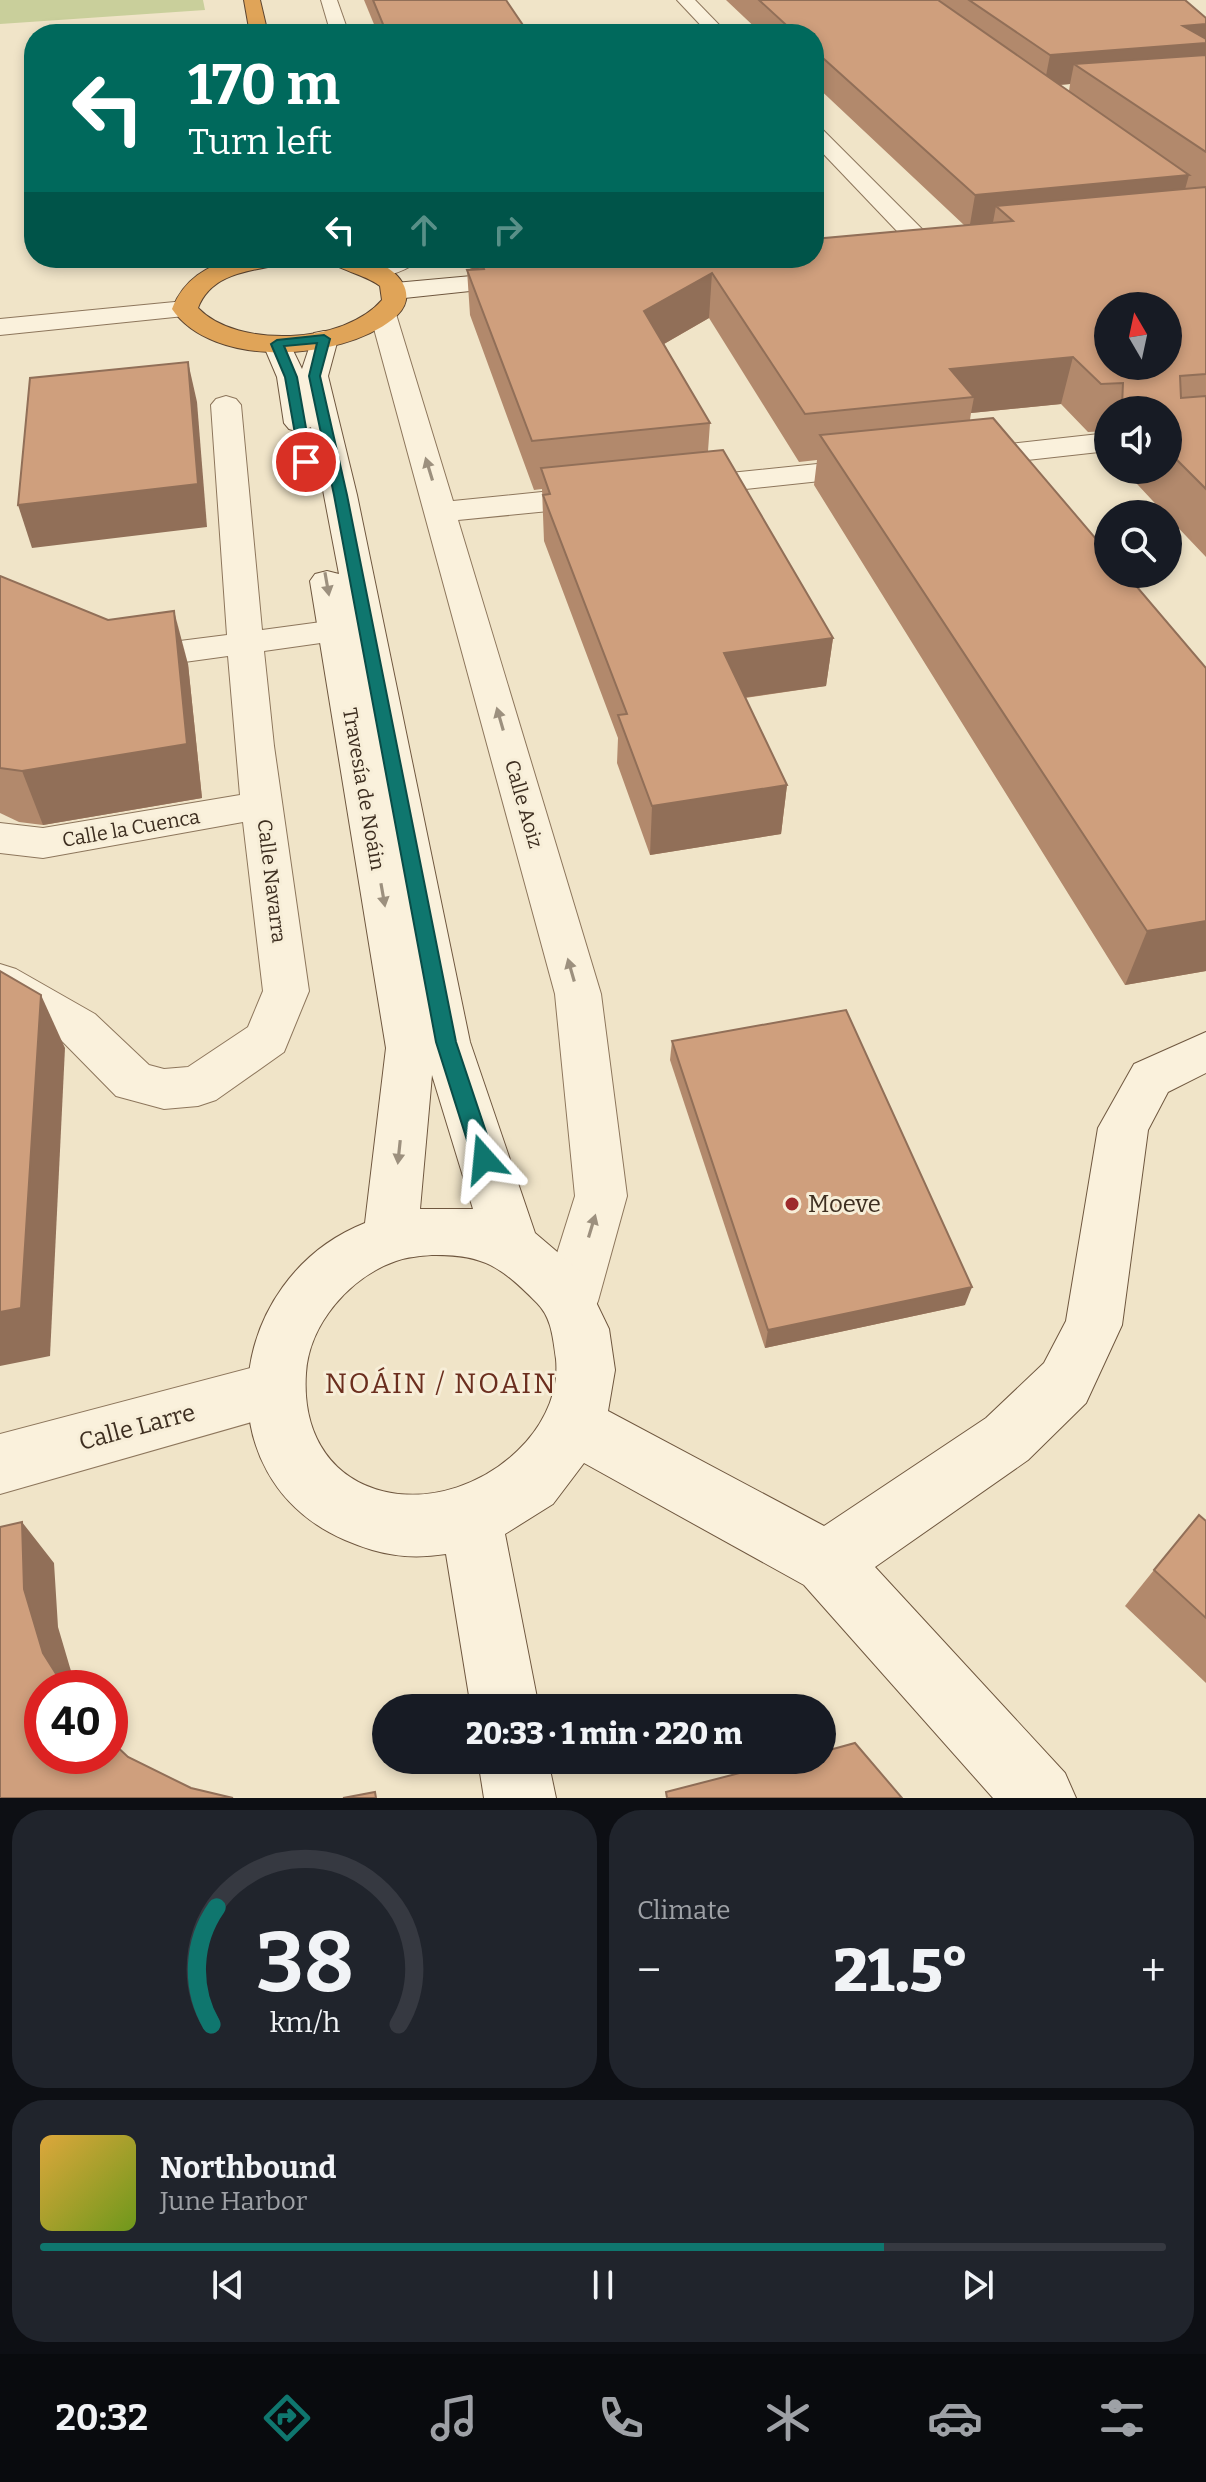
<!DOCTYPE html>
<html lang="en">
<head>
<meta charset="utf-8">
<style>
  :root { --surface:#171b24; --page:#20242c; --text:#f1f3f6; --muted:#9ea1a6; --line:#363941; --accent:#0f766e }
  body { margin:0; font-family:Bitter,serif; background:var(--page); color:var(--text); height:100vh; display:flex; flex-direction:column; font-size:30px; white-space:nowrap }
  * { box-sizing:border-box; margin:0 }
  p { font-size:26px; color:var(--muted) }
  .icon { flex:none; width:44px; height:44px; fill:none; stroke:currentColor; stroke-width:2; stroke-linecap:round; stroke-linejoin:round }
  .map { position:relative; height:1798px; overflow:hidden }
  .panel { display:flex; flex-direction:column; gap:12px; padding:12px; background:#0d0f14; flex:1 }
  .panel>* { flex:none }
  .guide { position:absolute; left:24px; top:24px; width:800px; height:244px; border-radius:32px; box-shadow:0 4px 12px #0003; background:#00695c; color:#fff; overflow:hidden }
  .needle { width:52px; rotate:351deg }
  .fabs { position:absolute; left:1094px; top:292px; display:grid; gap:16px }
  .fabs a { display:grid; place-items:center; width:88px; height:88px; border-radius:50%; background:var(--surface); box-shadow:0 4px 12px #0003; font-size:40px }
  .speed { position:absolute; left:24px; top:1670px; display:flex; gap:16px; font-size:40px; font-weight:700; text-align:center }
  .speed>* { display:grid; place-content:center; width:104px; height:104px; border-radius:50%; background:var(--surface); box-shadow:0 4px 12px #0003; line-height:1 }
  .speed .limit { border:12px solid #d22; background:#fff; color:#111 }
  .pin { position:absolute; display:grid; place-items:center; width:68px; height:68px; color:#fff; margin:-34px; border:4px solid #fff; border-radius:50%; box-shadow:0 2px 8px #0007 }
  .me { position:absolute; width:88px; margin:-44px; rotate:342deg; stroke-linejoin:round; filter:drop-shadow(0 0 6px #0008) }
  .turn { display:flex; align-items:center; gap:28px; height:168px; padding:0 32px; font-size:36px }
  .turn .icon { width:104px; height:104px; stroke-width:2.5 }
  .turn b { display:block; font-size:56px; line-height:68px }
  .lanes { display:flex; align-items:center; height:76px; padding:0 32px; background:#0003; justify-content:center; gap:40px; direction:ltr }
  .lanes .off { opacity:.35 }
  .big { font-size:60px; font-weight:800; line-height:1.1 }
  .panel .tile { flex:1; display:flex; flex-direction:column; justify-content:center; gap:12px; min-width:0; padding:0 28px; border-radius:32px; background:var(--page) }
  .panel .dial { align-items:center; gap:0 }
  .dial svg { height:208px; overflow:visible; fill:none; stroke:var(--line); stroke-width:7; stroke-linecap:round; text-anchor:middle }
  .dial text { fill:var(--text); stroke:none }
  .song { display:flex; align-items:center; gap:24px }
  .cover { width:96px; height:96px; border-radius:12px; background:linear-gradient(135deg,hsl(40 70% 55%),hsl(80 70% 35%)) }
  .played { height:8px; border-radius:4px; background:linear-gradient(90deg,var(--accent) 75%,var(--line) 75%) }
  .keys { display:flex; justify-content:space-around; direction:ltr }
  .heat { display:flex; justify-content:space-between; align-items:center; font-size:44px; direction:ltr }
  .panel .tiles { flex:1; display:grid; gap:12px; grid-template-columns:1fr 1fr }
  .tile:last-child { grid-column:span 2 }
  .trip { position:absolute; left:372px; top:1694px; width:464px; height:80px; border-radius:40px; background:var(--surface); box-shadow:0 4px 12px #0003; font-weight:800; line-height:80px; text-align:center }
  .menu { display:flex; height:128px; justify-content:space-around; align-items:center; background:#090b0e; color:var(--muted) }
  .menu .icon { width:56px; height:56px }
  .menu .current { color:var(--accent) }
  .menu b { font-size:36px; color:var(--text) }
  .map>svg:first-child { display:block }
</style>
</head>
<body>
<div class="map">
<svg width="1206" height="1798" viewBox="0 0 1206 1798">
  <rect width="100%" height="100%" fill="#f0e4c8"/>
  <!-- green -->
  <polygon fill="#c9cf9b" points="0,0 203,0 205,10 0,24"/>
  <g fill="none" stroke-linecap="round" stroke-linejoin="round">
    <!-- street casing -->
    <g stroke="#8d765c" stroke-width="2">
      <g id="street">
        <polygon points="321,0 337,0 349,34 331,34"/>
        <polygon points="677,0 695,0 728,34 709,34"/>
        <polygon points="814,126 821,128 933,240 936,245 933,250 915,250 814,144"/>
        <path d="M386 258H420C411 270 384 279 369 275L365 270 369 265Z"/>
        <polygon points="185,301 194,303 198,309 194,315 0,335 0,319"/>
        <polygon points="383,306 392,308 396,314 453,501 600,486 611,489 616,496 611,503 600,506 458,520 601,994 627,1196 598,1301 590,1319 570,1327 550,1319 542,1301 575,1196 555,994 370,314 374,308"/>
        <polygon points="226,396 236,399 241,405 262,630 336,620 349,623 354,631 349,639 264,651 274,746 309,991 284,1052 216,1100 198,1106 164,1109 116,1096 61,1040 0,1004 0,964 16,969 95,1014 149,1065 164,1069 188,1067 248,1027 263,991 243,822 43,858 0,853 0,823 43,828 240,795 228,656 148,667 114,661 109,653 114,645 127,642 148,645 227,635 211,405 216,399"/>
        <polygon points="1108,433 1108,451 963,467 952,465 948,458 952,451 963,449"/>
        <polygon points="875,458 886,460 890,467 886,474 681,496 670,494 665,487 670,480 681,478"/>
        <polygon points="273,1362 294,1370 302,1390 294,1410 0,1494 0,1434"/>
      </g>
    </g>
    <!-- secondary casing -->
    <g stroke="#6f573f" stroke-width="2">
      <g id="secondary">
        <polygon points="528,271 537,274 541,279 537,284 395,299 386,296 382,291 386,286 395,283"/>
        <path d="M324 331 334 333 338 339 328 376 357 495 470 1042 535 1233 582 1273 609 1329 615 1370 608 1411 824 1526 986 1418 1044 1363 1066 1321 1098 1128 1134 1064 1206 1032V1073L1168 1092 1148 1130 1122 1325 1086 1403 1028 1460 875 1567 1065 1773 1076 1798H993L804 1585 584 1463 553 1504 505 1534 539 1708H471L446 1554C408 1560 380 1555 345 1540 200 1477 226 1278 365 1223L386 1048 310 581 315 574 327 571 339 574 311 427 299 432 289 429 284 423 277 377 263 344 267 338H287L302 369 314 333ZM432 1075 473 1209H420ZM432 1255C484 1254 501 1267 537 1303 552 1318 553 1339 556 1359 559 1390 546 1419 526 1442 447 1530 297 1508 306 1373 309 1324 350 1277 396 1261 407 1257 420 1256 432 1255Z"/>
        <polygon points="478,1760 548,1760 556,1798 484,1798"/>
      </g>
    </g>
    <!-- highway casing -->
    <g stroke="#5b4430" stroke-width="2">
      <g id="highway">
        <polygon points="244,0 260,0 268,34 250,34"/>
        <path d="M237 258H290L287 263C254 271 212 271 198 308 237 349 345 344 382 300L380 286C365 274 334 269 325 258 338 258 355 256 368 259 397 267 423 295 393 319 340 361 213 369 172 309 184 279 206 266 237 258Z"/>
      </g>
    </g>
    <!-- street -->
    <use href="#street" fill="#faf1dc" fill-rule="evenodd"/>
    <!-- secondary -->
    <use href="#secondary" fill="#faf1dc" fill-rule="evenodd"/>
    <!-- highway -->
    <use href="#highway" fill="#e0a458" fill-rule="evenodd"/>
  </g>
  <!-- wall -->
  <g fill="#b2896c" fill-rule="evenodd">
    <polygon points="364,0 506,0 529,34 378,34"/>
    <path d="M726 0H1185L1206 18V557L1168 517V514H1165L1124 470H1168V410H1108V431L1088 432 1061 404 971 413 970 420 1206 971 1125 985 814 485 817 460 799 462 709 318 664 344 710 423 708 451 833 638 826 686 745 698 787 785 781 834 650 855 617 763 618 738 544 541 542 489 534 490 470 315 467 270H471L466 258H814L964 225 814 84V34H762ZM1070 84 1069 91 1059 85Z"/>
    <polygon points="0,576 188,664 202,798 43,825 19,822 0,813"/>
    <polygon points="672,1041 965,1305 765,1348 670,1060"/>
    <polygon points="1206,1521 1206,1683 1125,1606 1154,1570"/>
  </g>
  <!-- shaded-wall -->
  <g fill="#916f58">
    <polygon points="1206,24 1206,63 1074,64 1070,84 1044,86 1050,55 1183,26"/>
    <polygon points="1189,175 1179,211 1013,221 996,206 992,228 969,230 975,195"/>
    <polygon points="471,258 478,258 479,273 472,274"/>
    <polygon points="712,273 709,318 643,356 644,311"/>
    <polygon points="1073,357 1061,404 971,413 974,397 950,369"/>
    <polygon points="188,362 197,402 207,527 32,548 18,505"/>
    <polygon points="174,611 188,664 202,798 43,825 22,771"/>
    <polygon points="833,638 826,686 720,701 724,653"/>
    <polygon points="787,785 781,834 650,855 652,806"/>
    <polygon points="1206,921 1206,971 1125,985 1147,931"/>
    <polygon points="41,995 65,1048 50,1356 0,1366 0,1312"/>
    <polygon points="972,1287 965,1305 765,1348 768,1330"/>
    <polygon points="22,1522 54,1563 58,1627 76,1688 65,1688 43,1653 24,1589"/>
  </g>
  <!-- building -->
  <g fill="#cf9f7d" stroke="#916f58" stroke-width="2" fill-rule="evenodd">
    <polygon points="373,0 506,0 529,34 387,34"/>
    <polygon points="759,0 938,0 1189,175 975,195 814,50 814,34 796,34"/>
    <polygon points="969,0 1185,0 1206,18 1206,24 1183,26 1206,39 1206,43 1050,55"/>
    <polygon points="1206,55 1206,152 1074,64"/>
    <path d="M1206 187V374L1180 376 1181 398 1206 396V489L1168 451V410H1126L1122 406 1123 383 1101 384 1073 357 950 369 974 397 805 414 712 273 644 311 710 423 532 441 467 270 484 269 480 258H814V239L1013 221 996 206ZM1108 306H1168V366H1108Z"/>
    <polygon points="188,362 198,484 18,505 30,378"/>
    <polygon points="993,418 1108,553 1108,574 1126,574 1206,668 1206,921 1147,931 820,435"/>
    <polygon points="723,450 833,638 724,653 787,785 652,806 618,715 627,714 543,495 550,494 541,468"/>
    <polygon points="0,576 108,620 174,611 187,744 22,771 0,768"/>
    <polygon points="0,971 41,995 21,1308 0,1312"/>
    <polygon points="846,1010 972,1287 768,1330 672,1041"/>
    <polygon points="1199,1515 1206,1521 1206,1618 1154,1570"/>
    <polygon points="22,1522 24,1589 43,1653 65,1688 42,1688 42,1756 110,1756 110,1740 128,1757 191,1788 233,1798 0,1798 0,1527"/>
    <polygon points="855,1743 902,1798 667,1798 666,1792 790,1760 822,1760 822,1752"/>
    <polygon points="375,1792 376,1798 343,1798"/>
  </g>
  <!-- one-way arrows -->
  <defs><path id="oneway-solid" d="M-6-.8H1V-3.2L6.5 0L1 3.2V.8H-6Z" transform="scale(2)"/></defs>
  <g fill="#9c907e">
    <use href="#oneway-solid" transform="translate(429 469) rotate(-107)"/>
    <use href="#oneway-solid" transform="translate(327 584) rotate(80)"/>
    <use href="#oneway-solid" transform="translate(500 719) rotate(-106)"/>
    <use href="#oneway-solid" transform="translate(383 895) rotate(80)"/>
    <use href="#oneway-solid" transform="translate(571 970) rotate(-106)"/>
    <use href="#oneway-solid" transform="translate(399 1152) rotate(96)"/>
    <use href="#oneway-solid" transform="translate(592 1226) rotate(-73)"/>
  </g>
  <!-- route -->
  <polygon fill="#0f766e" stroke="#0a4d48" stroke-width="2" points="324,335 330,339 320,376 347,495 456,1042 495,1159 492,1165 484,1168 476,1165 473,1159 436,1042 334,495 309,376 317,343 284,346 297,377 312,462 306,465 300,462 285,377 271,344 277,340"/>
  <!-- markers -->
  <circle fill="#9e2a2b" stroke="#f7eed8" stroke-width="3" cx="792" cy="1204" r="8"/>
  <g text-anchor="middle" stroke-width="6" stroke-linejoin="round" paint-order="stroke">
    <!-- street labels -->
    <g font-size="20" fill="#3d2e20" stroke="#f7eed8">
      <text transform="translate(364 789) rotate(80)" y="7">Travesía de Noáin</text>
      <text transform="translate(524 804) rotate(74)" y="7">Calle Aoiz</text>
      <text transform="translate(131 828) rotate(-10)" y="7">Calle la Cuenca</text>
      <text transform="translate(272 881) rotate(83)" y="7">Calle Navarra</text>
    </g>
    <!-- near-poi labels -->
    <g font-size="24" fill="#3d2e20" stroke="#f7eed8" text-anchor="start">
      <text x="808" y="1212">Moeve</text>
    </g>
    <!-- near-street labels -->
    <g font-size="24" fill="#3d2e20" stroke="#f7eed8">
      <text transform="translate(137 1427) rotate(-15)" y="8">Calle Larre</text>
    </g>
    <!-- near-quarter labels -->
    <g font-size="28" letter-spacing="2" fill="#6b2e1e" stroke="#f7eed8">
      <text x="441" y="1393">NOÁIN / NOAIN</text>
    </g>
  </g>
</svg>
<div class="fabs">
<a><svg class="needle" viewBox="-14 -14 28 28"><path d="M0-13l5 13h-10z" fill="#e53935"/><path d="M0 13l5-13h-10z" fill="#9ea1a6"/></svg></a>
<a><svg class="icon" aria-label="sound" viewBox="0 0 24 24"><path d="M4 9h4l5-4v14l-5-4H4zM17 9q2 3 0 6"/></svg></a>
<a><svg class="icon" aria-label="search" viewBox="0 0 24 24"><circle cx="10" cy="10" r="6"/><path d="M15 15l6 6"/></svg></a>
</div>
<div class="speed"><div class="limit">40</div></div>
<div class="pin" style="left:306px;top:462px;background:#d93025"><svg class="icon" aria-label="arrive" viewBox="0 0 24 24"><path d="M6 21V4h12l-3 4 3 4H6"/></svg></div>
<svg class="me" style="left:484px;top:1159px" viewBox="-20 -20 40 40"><path d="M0-17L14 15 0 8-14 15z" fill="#0f766e" stroke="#fff" stroke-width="4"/></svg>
<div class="trip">20:33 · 1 min · 220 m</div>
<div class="guide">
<div class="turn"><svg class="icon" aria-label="left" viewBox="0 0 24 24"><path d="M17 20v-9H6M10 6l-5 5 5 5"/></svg><div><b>170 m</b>Turn left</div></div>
<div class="lanes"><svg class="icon" aria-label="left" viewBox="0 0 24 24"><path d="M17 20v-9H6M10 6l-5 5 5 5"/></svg><svg class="icon off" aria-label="ahead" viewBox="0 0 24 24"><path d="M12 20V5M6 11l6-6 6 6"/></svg><svg class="icon off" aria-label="right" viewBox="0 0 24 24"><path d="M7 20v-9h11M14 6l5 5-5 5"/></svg></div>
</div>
</div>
<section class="panel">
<div class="tiles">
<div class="tile dial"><svg viewBox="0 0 100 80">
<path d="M14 69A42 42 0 1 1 86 69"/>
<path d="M14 69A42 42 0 0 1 16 24" stroke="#0f766e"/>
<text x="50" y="56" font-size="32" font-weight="700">38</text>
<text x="50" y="72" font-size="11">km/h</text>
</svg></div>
<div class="tile"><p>Climate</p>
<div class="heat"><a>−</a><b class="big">21.5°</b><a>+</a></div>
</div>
<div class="tile">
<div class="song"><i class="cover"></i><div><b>Northbound</b><p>June Harbor</p></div></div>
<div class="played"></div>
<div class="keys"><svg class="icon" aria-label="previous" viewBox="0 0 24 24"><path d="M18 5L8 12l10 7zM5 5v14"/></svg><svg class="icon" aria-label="pause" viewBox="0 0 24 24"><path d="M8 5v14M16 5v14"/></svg><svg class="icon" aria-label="next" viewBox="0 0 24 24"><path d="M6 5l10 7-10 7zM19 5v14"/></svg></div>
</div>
</div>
</section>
<nav class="menu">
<b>20:32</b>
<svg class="icon current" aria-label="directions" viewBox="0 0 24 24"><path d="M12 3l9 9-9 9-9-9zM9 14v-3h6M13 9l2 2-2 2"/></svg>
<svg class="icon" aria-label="music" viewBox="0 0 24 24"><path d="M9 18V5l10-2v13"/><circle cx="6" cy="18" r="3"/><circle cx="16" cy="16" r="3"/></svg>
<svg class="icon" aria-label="phone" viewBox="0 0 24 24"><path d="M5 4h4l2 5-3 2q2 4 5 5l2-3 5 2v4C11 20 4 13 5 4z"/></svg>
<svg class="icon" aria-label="climate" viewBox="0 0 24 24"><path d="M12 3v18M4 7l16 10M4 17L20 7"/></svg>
<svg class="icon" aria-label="car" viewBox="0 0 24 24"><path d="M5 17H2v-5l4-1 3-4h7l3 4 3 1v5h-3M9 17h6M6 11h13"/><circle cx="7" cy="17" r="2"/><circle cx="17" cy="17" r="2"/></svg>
<svg class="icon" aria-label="filters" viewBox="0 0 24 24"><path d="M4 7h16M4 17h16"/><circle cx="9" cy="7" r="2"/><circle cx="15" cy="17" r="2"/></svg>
</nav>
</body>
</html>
